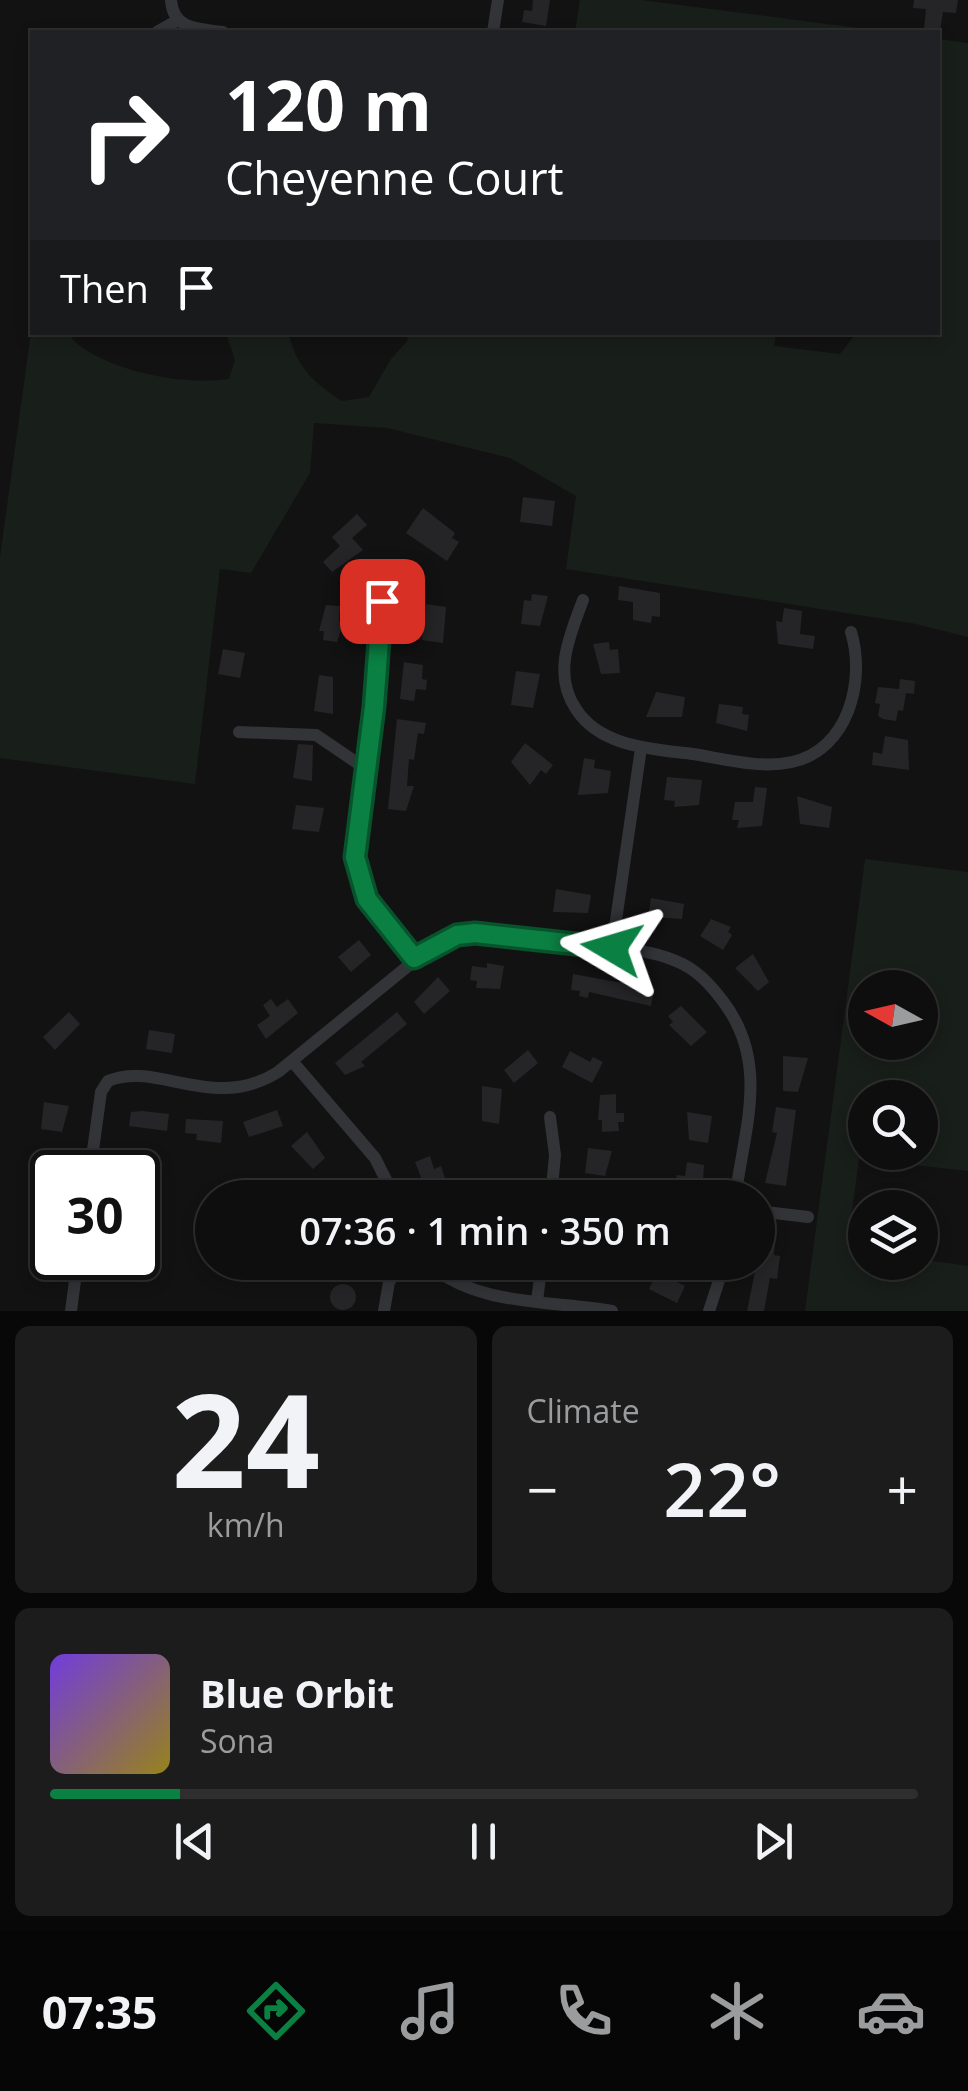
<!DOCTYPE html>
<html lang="en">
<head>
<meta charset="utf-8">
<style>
  :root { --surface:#0e0e0e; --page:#1c1c1c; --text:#f1f3f6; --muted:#9b9c9e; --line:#2e2e2e; --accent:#0b8043 }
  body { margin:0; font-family:"Open Sans",sans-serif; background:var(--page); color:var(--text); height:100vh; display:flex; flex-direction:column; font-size:38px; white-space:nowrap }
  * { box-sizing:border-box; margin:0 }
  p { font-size:32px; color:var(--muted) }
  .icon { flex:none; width:55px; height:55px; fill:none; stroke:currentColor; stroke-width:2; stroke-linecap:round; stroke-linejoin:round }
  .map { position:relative; height:1311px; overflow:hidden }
  .panel { display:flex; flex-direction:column; gap:15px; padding:15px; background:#080808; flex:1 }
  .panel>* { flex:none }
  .guide { position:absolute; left:30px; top:30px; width:910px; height:305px; border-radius:0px; box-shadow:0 5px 15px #0003,0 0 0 2px var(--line); background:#202124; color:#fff; overflow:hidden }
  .needle { width:65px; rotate:278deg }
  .buttons { position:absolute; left:848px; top:970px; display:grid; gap:20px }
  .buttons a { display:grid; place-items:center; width:90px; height:90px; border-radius:50%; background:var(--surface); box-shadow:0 5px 15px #0003,0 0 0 2px var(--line); font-size:50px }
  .speed { position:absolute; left:30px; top:1150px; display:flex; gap:20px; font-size:50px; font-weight:700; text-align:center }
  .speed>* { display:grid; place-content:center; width:130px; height:130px; border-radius:50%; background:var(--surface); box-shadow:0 5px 15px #0003,0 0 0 2px var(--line); line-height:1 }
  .speed .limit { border:5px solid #111; border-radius:15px; background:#fff; color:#111 }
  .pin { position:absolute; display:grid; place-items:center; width:85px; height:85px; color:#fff; margin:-42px; border-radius:20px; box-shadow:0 5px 15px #0006 }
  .me { position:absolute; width:110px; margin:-55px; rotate:277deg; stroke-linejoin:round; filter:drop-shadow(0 0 8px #0008) }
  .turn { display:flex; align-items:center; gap:35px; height:210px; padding:0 30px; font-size:45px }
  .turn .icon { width:130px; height:130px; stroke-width:2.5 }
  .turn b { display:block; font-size:70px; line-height:85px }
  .then { display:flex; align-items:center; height:95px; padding:0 30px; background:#0003; gap:20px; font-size:38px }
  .big { font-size:75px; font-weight:600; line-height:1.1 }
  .panel .card { flex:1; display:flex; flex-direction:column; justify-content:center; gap:15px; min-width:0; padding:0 35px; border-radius:15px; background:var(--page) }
  .panel .dial { align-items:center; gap:0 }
  .dial b { font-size:130px; line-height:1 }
  .song { display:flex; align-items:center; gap:30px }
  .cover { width:120px; height:120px; border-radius:15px; background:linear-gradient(135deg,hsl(260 70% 55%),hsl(50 70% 35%)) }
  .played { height:10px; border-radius:5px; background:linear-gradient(90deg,var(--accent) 15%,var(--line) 15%) }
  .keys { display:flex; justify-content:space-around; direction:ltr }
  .heat { display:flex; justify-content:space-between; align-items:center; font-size:55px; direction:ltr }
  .panel .tiles { flex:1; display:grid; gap:15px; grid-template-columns:1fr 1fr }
  .card:last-child { grid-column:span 2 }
  .trip { position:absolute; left:195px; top:1180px; width:580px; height:100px; border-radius:50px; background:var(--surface); box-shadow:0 5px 15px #0003,0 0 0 2px var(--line); font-weight:600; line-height:100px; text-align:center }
  .dock { display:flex; height:160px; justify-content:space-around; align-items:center; background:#060606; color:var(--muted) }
  .dock .icon { width:70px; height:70px }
  .dock .selected { color:var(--accent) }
  .dock b { font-size:45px; color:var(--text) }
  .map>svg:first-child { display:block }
</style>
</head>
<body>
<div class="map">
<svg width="968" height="1311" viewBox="0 0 968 1311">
  <rect width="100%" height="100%" fill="#121213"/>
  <!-- green -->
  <g fill="#181e19" fill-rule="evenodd">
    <polygon points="580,0 641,0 889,32 575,32"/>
    <path d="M938 39 968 43V637L916 624 566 569 576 496 510 458 387 428 314 423 310 473 251 573 220 569 195 784 0 758V557L32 325V332L72 333V339C105 371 184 386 229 379L235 360 226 333H289C295 366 315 384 342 401L369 397 391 359 408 340 406 333 776 332 774 346 840 354 856 333 938 332Z"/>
    <path d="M865 859 968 872V1171L859 1159 847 1248 865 1251V1262H920V1259L968 1266V1311H805ZM865 988H920V1042H865ZM865 1098H920V1152H865Z"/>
  </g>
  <!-- building -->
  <g fill="#252527">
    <polygon points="533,0 550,0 546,26 522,22 524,10 532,11"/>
    <polygon points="914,0 958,0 956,13 943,12 940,31 924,29 926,9 913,8"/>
    <polygon points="523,497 555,501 552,526 520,522"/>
    <polygon points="423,508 455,533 452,538 459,542 447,561 406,533"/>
    <polygon points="357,514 367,525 352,538 363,550 332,572 323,562 340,546 332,537"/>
    <polygon points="619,586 660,593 660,617 652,616 651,623 633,620 633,602 618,600"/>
    <polygon points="532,594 548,596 540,626 521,624 524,600 531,601"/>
    <polygon points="426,604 446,607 443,643 422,640"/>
    <polygon points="326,605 340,606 339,621 344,621 337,642 323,640 324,631 319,631"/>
    <polygon points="784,608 802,611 800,634 815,636 813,649 778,644 776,621 782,622"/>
    <polygon points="609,642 610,650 618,649 620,673 601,674 593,644"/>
    <polygon points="223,649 245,653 240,678 218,674"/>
    <polygon points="404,662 423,665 422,679 427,680 426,690 416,689 414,701 400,699"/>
    <polygon points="516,671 540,674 533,708 511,705"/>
    <polygon points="319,675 333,677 333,714 314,711"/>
    <polygon points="900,679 915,681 914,694 906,693 903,711 898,710 896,721 883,719 878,716 880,704 875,703 878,687 899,689"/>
    <polygon points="656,692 685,697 682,717 646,717"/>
    <polygon points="719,704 743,707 742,714 749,715 747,731 716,723"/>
    <polygon points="397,719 426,723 424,734 418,733 414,760 409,759 407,786 414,786 406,811 388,809"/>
    <polygon points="885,736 908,740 909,770 872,765 873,752 882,754"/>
    <polygon points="525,743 553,765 546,774 541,770 530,785 511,762"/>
    <polygon points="298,744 313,745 312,781 293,778"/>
    <polygon points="584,758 595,760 594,768 611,771 608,793 578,795"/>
    <polygon points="667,777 702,780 699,805 674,807 675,801 664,800"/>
    <polygon points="755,787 767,788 762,826 737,828 739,820 732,820 735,802 753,802"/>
    <polygon points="797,796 832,807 829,828 800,824"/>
    <polygon points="296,805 324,808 319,832 292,829"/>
    <polygon points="556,889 591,895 588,913 553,912"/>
    <polygon points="651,898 684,904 682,919 648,917"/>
    <polygon points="711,919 731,927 728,932 732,935 723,950 700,936"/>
    <polygon points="359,940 371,955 351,972 338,957"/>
    <polygon points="753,954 769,982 758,991 735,968"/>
    <polygon points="487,963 504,966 500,989 476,988 477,981 470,980 472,966 487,968"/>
    <polygon points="573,974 654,989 651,1006 589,992 588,998 579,996 580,991 571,990"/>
    <polygon points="438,977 450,991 424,1014 414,1002"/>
    <polygon points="271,999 277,1007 288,999 298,1013 266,1039 257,1025 270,1016 263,1005"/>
    <polygon points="681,1006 707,1032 691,1046 669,1025 673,1022 668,1016"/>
    <polygon points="69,1012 80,1024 55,1050 43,1037"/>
    <polygon points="397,1012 407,1024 361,1062 365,1066 345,1075 335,1063"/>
    <polygon points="149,1030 175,1034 172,1053 146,1049"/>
    <polygon points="528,1050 538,1063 514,1083 504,1070"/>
    <polygon points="570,1051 590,1062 593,1057 603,1062 592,1083 562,1067"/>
    <polygon points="783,1056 808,1058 798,1092 783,1091"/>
    <polygon points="482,1086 502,1089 499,1124 482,1121"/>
    <polygon points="616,1094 616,1113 624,1113 624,1122 618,1122 619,1131 602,1132 602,1120 598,1120 600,1095"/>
    <polygon points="44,1102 69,1106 62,1132 41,1129"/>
    <polygon points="776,1107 796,1110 786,1186 765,1183 777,1133 772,1132"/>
    <polygon points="277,1110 283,1126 249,1137 243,1122"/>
    <polygon points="142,1111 169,1114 167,1131 129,1126 131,1112"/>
    <polygon points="687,1112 712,1116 708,1143 689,1140"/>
    <polygon points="186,1119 223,1121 221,1143 196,1140 197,1134 185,1133"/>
    <polygon points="307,1132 325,1158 313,1169 291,1146"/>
    <polygon points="588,1148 612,1151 605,1176 585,1173"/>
    <polygon points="430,1156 434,1169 441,1166 449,1191 433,1197 431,1191 427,1193 415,1162"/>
    <polygon points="687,1162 704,1165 702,1195 674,1191 677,1175 685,1176"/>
    <polygon points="761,1242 775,1244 774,1255 780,1256 777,1279 770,1278 764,1311 747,1311"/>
    <polygon points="657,1272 685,1286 677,1303 649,1289"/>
    <circle cx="343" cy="1297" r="13"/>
  </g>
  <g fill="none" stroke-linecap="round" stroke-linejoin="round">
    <!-- minor -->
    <g stroke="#333438" stroke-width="12">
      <path d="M171 0C173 30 199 29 223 32"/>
      <polyline points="157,32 178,20"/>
      <polyline points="493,32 498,0"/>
      <path d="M583 600C570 635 552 674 576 709 600 747 653 749 693 754 724 759 760 769 792 762 848 750 866 681 851 632"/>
      <polyline points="382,601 374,707 355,857 367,899 414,958"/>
      <polyline points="239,732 316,735 366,769"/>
      <polyline points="612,948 641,748"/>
      <polyline points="292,1061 375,1158 395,1198"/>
      <polyline points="550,1117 555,1155 551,1198"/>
      <path d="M90 1172 101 1092 108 1081C156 1060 213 1113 278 1072L435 944C482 925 530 938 578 944 610 948 646 948 676 961 696 969 709 983 722 1000 770 1062 745 1126 735 1198"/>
      <polyline points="758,1211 808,1217"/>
      <path d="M426 1262C476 1307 550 1300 612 1311"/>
      <polyline points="537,1301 542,1262"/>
      <polyline points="71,1311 78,1258"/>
      <polyline points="384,1311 389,1282 404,1262"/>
      <polyline points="709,1311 725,1262"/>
    </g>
  </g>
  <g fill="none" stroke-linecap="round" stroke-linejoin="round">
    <!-- route casing -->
    <g stroke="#07532c" stroke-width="25">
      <polyline id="route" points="382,601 374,707 355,857 367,899 414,958 457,935 475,933 612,948"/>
    </g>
    <!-- route -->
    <use href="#route" stroke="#0b8043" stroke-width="18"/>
  </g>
</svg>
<div class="buttons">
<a><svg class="needle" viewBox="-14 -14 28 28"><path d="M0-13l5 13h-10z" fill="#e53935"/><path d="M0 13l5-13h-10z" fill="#9b9c9e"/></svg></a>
<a><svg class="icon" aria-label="search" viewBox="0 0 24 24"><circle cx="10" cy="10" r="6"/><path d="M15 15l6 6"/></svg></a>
<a><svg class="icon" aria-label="layers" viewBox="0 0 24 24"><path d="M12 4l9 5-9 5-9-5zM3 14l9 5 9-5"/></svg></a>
</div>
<div class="speed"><div class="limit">30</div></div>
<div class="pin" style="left:382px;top:601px;background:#d93025"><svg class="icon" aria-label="arrive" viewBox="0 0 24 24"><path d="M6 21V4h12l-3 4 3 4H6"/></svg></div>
<svg class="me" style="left:612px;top:948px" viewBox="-20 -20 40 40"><path d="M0-17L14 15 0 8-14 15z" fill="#0b8043" stroke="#fff" stroke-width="4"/></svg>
<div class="trip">07:36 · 1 min · 350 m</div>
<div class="guide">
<div class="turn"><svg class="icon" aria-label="right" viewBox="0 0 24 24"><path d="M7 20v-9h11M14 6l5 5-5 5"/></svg><div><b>120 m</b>Cheyenne Court</div></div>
<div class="then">Then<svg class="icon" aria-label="arrive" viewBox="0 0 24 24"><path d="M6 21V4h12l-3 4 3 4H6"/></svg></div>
</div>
</div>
<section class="panel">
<div class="tiles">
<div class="card dial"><b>24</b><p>km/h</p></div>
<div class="card"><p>Climate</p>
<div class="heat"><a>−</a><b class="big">22°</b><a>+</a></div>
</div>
<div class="card">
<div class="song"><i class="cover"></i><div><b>Blue Orbit</b><p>Sona</p></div></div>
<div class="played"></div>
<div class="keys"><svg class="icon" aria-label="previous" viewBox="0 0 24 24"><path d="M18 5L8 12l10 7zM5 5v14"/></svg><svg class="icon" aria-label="pause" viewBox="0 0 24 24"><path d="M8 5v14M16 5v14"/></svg><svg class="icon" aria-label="next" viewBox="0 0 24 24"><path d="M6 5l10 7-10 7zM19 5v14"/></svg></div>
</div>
</div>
</section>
<nav class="dock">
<b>07:35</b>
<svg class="icon selected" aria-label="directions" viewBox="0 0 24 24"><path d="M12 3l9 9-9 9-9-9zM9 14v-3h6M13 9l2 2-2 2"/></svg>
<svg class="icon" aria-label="music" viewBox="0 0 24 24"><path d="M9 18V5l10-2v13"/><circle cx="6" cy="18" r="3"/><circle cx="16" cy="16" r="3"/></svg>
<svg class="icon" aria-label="phone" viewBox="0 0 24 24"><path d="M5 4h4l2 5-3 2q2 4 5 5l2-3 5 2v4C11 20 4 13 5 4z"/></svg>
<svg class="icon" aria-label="climate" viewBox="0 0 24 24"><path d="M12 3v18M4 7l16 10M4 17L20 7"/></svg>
<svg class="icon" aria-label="car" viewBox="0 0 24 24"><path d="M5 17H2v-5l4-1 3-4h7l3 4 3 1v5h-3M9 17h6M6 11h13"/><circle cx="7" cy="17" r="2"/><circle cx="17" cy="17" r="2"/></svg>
</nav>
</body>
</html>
